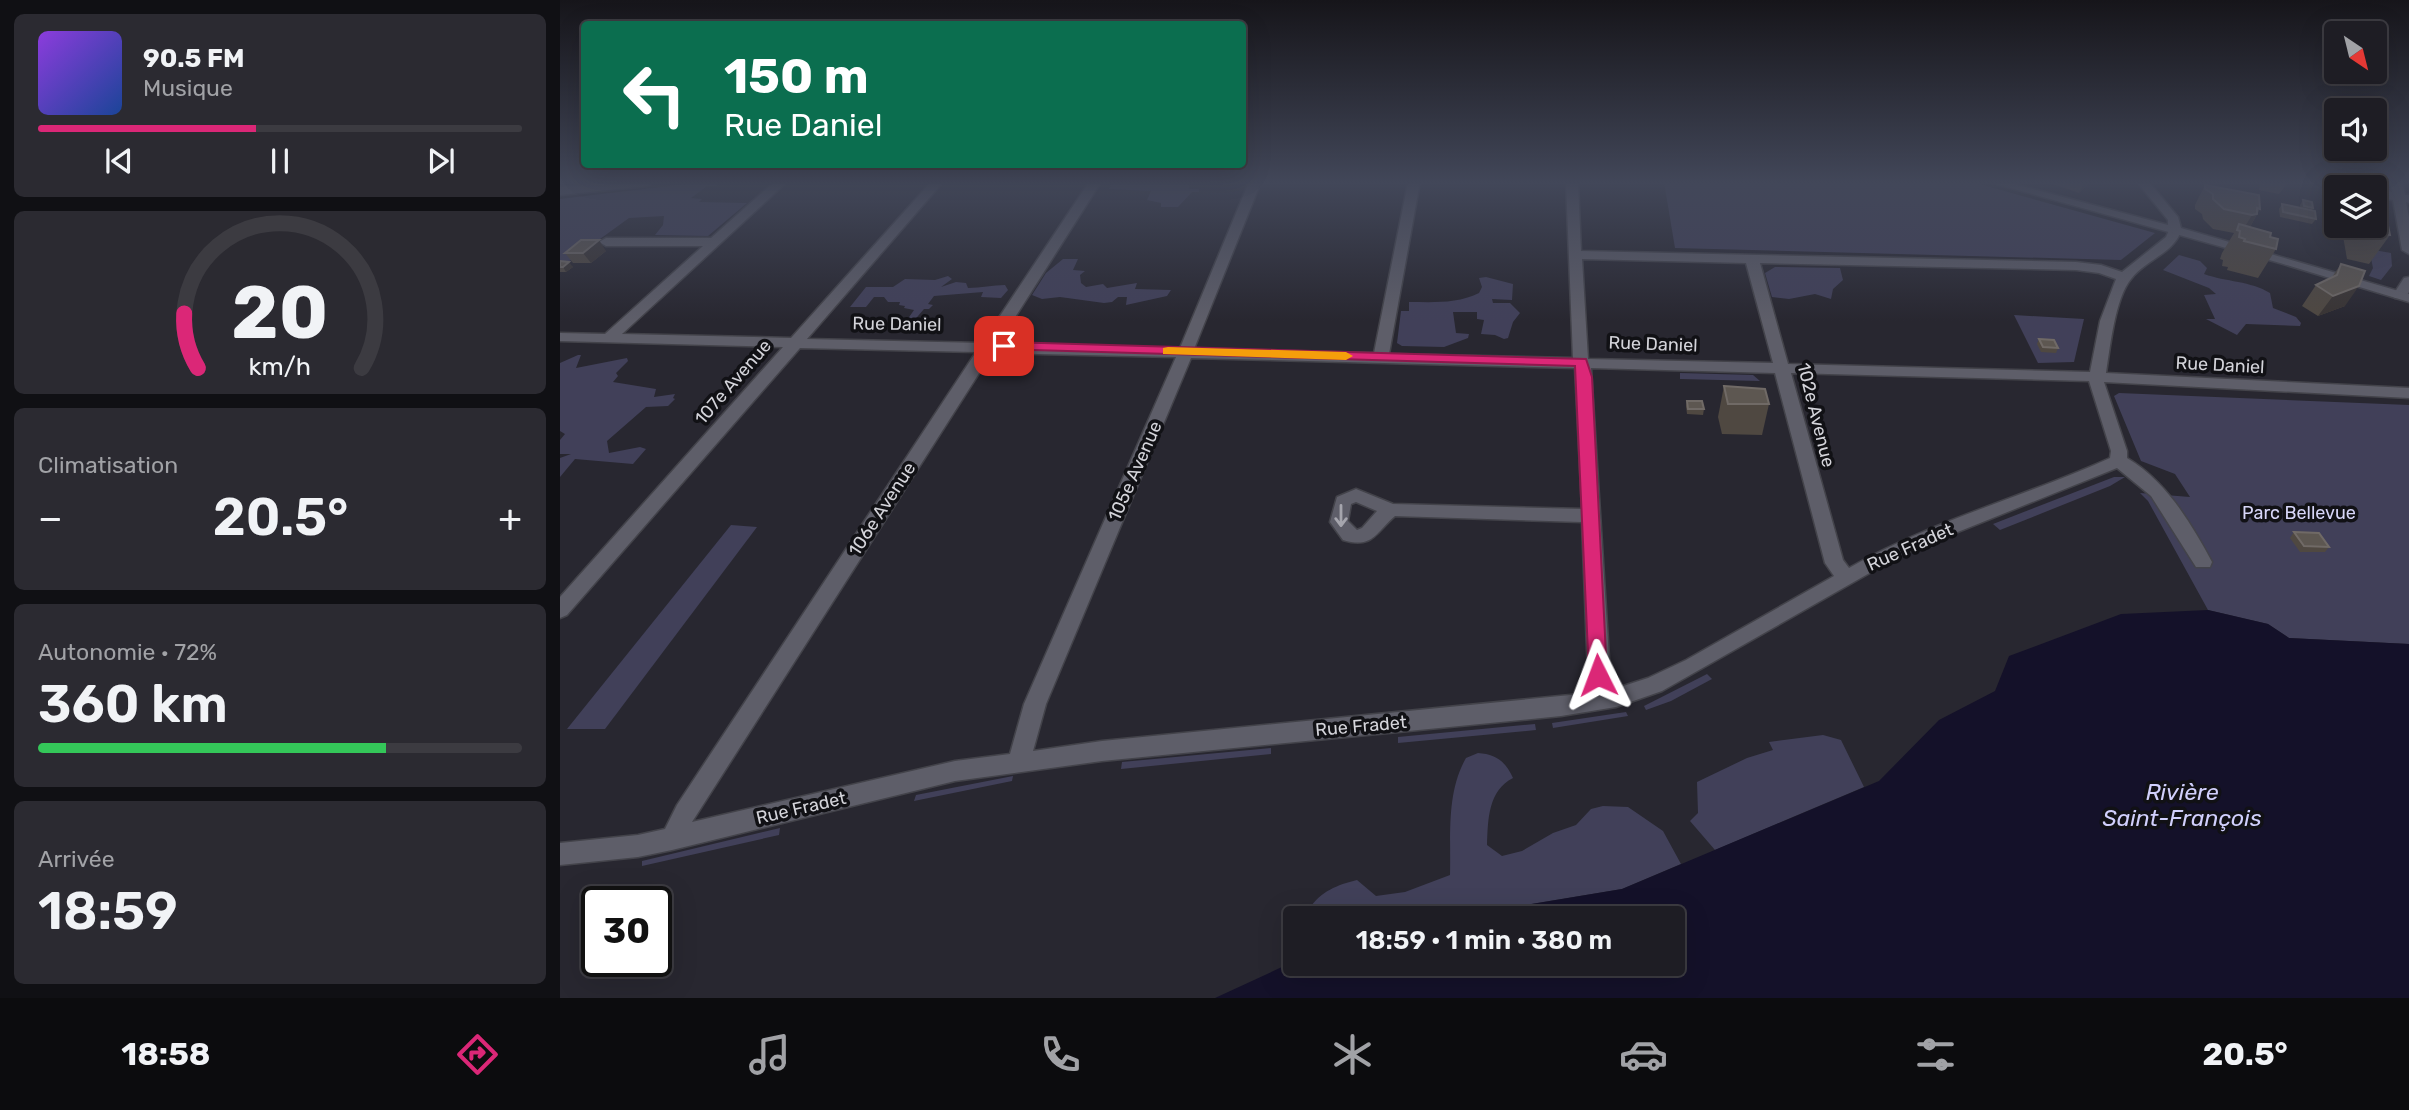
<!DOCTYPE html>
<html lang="fr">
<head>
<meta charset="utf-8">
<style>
  :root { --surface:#1e1d24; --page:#2b2a31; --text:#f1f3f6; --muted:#a1a2a6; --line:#3c3b41; --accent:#db2777 }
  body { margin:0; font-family:Rubik,sans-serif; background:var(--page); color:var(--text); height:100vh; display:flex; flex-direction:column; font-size:26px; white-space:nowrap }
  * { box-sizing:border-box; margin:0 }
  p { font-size:23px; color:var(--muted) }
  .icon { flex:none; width:38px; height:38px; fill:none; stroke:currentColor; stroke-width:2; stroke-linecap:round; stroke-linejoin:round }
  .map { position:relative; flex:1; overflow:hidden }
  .drawer { display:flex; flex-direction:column; gap:14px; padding:14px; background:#101014; width:560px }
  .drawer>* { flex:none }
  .banner { position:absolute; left:21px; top:21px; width:665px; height:147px; border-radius:7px; box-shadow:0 7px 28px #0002,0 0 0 2px var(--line); background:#0b6e4f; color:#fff; overflow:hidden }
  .needle { width:46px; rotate:145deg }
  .tools { position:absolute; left:1764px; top:21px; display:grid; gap:14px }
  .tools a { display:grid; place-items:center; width:63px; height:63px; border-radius:7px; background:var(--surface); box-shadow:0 7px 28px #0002,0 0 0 2px var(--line); font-size:35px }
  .speed { position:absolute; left:21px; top:886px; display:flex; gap:14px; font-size:35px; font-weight:700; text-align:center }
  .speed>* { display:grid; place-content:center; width:91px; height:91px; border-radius:50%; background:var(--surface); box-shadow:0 7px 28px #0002,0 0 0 2px var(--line); line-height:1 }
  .speed .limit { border:4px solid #111; border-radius:10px; background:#fff; color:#111 }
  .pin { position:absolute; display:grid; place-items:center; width:60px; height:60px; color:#fff; margin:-30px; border-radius:14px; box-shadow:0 4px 10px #0006 }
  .me { position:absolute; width:77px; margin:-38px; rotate:357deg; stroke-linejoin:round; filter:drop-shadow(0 0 5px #0008) }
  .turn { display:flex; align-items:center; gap:24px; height:147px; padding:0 28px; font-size:32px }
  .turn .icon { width:91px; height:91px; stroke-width:2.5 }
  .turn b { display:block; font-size:49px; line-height:60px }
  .big { font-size:52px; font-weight:600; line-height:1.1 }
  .drawer .card { flex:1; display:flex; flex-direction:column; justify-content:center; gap:10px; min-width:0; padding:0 24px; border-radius:10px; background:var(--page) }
  .drawer .dial { align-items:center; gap:0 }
  .dial svg { height:182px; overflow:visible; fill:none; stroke:var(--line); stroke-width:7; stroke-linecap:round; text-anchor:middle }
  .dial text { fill:var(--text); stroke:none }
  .song { display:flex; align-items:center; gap:21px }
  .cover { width:84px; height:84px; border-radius:10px; background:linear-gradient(135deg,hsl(270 70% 55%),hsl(220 70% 35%)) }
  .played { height:7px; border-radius:4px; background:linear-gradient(90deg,var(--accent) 45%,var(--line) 45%) }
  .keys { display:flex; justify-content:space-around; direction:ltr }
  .heat { display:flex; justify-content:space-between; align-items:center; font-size:38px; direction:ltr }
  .charge { height:10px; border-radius:5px; background:linear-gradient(90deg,#34c759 72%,var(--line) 0) }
  .trip { position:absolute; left:723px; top:906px; width:402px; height:70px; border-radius:7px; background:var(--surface); box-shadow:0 7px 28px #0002,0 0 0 2px var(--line); font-weight:600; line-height:70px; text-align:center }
  .tabs { display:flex; height:112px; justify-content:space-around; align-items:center; background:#0c0c0e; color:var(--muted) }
  .tabs .icon { width:49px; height:49px }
  .tabs .active { color:var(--accent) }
  .tabs b { font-size:32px; color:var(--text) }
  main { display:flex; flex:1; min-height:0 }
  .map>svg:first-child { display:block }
</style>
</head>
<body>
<main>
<section class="drawer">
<div class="card">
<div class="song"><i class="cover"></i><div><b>90.5 FM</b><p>Musique</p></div></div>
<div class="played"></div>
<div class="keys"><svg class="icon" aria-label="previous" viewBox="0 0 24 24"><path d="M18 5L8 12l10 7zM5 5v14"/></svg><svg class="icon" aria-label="pause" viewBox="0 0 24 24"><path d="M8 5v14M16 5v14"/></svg><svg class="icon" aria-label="next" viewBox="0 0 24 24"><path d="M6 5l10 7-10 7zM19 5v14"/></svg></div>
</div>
<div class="card dial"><svg viewBox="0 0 100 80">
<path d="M14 69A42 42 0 1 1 86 69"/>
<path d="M14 69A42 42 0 0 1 8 45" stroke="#db2777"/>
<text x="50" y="56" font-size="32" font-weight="700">20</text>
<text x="50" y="72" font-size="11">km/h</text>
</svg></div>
<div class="card"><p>Climatisation</p>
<div class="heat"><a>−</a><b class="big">20.5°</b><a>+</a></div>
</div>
<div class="card"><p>Autonomie · 72%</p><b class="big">360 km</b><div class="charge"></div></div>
<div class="card"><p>Arrivée</p><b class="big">18:59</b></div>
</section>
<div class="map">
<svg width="1849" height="998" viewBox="0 0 1849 998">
  <rect width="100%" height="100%" fill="#282730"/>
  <!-- green -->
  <g fill="#414059">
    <polygon points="143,182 162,182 156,186 147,186 131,198 142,199 139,202 187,203 148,236 95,235 103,225 104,216 69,218 0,268 0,199"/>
    <polygon points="553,182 623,183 629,185 629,189 639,189 639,192 632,192 618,207 601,207 601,203 587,200 591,191 549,189"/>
    <polygon points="1104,182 1412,182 1595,233 1561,260 1115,248"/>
    <polygon points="1814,250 1831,253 1832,266 1821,280 1809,276 1813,268 1811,258 1814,257"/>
    <path d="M1619 255 1640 261 1647 268 1644 274C1666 282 1691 281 1710 293L1713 308 1736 317 1741 323 1740 326 1686 324 1677 335 1646 319H1655L1644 295 1656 294 1649 288 1603 270Z"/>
    <polygon points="503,259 518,259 513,270 525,271 520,275 521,283 526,287 543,284 547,288 577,283 575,289 611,290 607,296 566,305 567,297 558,297 552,302 544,303 500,297 482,299 472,295 486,273"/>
    <polygon points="1215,267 1280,268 1283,280 1273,289 1271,299 1255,294 1229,299 1212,297 1205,273"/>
    <path d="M388 276 392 279 381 287 396 282 406 283 408 288C421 288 433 285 445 285L448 290 441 298 421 297 423 292 374 296 368 304 373 305 369 309H364L352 323H345L354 310 344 308 345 306 339 305 340 302H328L324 297H314L306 307H290L306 287H333L345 279 375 280Z"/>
    <path d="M926 277 953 284 952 300 932 299 933 303H950L960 313 953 322 948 338 944 339 935 335 921 334 924 320 917 319V312H893L896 333 909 334 908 338 884 347 842 346 837 343 841 311H849V302C873 302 897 304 919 293L922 287 919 278Z"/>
    <polygon points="1454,315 1524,319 1514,362 1478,363"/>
    <polygon points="18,355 21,355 16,368 67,358 68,361 56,373 58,376 53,382 96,389 94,397 115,394 113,398 115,399 108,406 86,407 47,441 49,453 80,447 86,449 73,464 15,459 0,477 0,458 11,454 0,454 0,440 5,434 0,431 0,363"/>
    <polygon points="1120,373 1193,375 1200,381 1120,379"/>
    <polygon points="1559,393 1849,405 1849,644 1729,638 1708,624 1648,610 1588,501 1580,493 1630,497 1615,474 1581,461 1554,396"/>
    <polygon points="1554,477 1565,477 1550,486 1440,530 1433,524"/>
    <polygon points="171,525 197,527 45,729 7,729"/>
    <polygon points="1147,674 1152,679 1111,701 1086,710 1084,706"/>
    <polygon points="1066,712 1068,716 993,728 992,723"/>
    <polygon points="975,724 976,730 838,743 838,737"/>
    <polygon points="1263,735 1281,740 1304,787 1155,850 1130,821 1138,813 1137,782 1187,758 1213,750 1209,742"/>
    <polygon points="711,748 711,754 561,769 562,762"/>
    <path d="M918 753C936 754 946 762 953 778 928 791 928 819 927 845L942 856 962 851 993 833 1016 825 1031 809 1043 806 1068 807 1103 831 1121 864 1062 889 881 919H757L749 909C761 891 777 885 797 880L816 896 845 892 890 875C891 836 886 793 906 758Z"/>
    <polygon points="453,776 452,781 354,801 356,795"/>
    <polygon points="220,828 219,835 82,866 82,861"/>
  </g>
  <!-- water -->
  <polygon fill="#141129" points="1648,610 1708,624 1729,638 1849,644 1849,998 655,998 735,961 735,964 1113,964 1113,919 881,919 1062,889 1319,781 1379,720 1435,691 1449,656 1561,614"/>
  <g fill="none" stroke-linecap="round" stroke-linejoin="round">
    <!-- minor casing -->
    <g stroke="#43434a" stroke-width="3">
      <g id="minor">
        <path d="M214 182H227L62 334 231 338 371 182H383L247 339 422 343 529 182H541L438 344 620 348 689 182H701L634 349 814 353 848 182H860L829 354 1013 358 1006 182H1018L1021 251 1516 262 1541 265 1562 272 1606 237 1610 228H1620L1621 231C1613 254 1585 260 1571 279 1555 298 1550 348 1546 373L1849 388V398L1544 382 1567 451V458C1606 481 1631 523 1652 562L1650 567H1636L1591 496 1557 468 1343 554 1102 691 1056 707 1001 716 542 761 395 781 112 850 78 857 0 865V843L78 835 105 829 117 805 416 352 240 348 7 615 0 618V597L223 347 0 341V333L45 334 143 246H46L39 242 46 238H151ZM1022 259 1186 263 1213 363 1028 359ZM1200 263 1516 270 1539 273 1556 279 1540 321 1530 372 1228 364ZM432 353 616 357 464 704 450 754 395 761 132 822ZM631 358 1015 368 1022 509 833 504 796 489 777 497 770 522 783 540C813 549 815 533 835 516L1022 522 1028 675 1031 693 542 741 473 751 486 704ZM1031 368 1215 373 1265 563 1274 576 1126 660 1088 678 1051 690ZM1231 373 1529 381 1551 451 1550 458C1464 497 1371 521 1289 568L1283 560ZM796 502 817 511 802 528 797 530 788 521 791 504Z"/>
        <polygon points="1755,182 1779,182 1795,187 1776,188"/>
        <polygon points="1830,182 1842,182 1845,195 1849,195 1849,203 1846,202 1849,217 1849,254 1842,250 1833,200 1815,197 1815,189 1832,192"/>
        <polygon points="1849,277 1849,292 1845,298 1835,298 1833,295 1844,278"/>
      </g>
    </g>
    <!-- tertiary casing -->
    <g stroke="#43434a" stroke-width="3">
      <g id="tertiary">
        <polygon points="55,182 93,182 87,186 0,195 0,187"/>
        <polygon points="1429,182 1447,182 1608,225 1608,220 1577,182 1589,182 1618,217 1621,228 1849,294 1849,302 1720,263"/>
      </g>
    </g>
    <!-- minor -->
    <use href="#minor" fill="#5e5e69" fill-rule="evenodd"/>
    <!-- tertiary -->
    <use href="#tertiary" fill="#5e5e69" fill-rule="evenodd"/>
  </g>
  <!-- wall -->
  <g fill="#4f4841">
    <polygon points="1490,182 1530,182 1519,193 1490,183"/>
    <polygon points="1700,182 1728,182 1719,194 1699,190"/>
    <polygon points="1645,185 1700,209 1690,227 1710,237 1716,249 1698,278 1667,270 1668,267 1662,266 1663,260 1660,259 1662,253 1674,233 1653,229 1643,219 1642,214 1635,209 1635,205"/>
    <polygon points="1743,200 1753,208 1752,210 1756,219 1752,224 1720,217 1719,209 1722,204 1740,208 1740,205"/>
    <polygon points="1819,215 1830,235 1809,264 1787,259 1783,236 1790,226 1815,226"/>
    <polygon points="46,251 31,263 13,263 5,253"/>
    <polygon points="0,261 13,267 6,272 0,272"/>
    <polygon points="1781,264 1785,306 1758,316 1742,306 1756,285 1772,277"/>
    <polygon points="1479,339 1498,348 1496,353 1481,352 1477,344"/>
    <polygon points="1164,386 1209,404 1202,435 1162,434 1158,417"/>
    <polygon points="1127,401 1144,409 1143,415 1127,414 1126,406"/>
    <polygon points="1734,532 1769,547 1765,552 1740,552 1730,538"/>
  </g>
  <!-- shaded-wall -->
  <g fill="#393433">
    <polygon points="1524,182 1530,182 1519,193"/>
    <polygon points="1697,214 1686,234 1680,235 1692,215"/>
    <polygon points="39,240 46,251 31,263 23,253"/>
    <polygon points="9,262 13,267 6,272 3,267"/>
    <polygon points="1799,286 1785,306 1758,316 1773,296"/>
  </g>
  <!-- building -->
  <g fill="#5d5751" stroke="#706a66" stroke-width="2">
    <polygon points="1645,185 1699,195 1700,209 1697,208 1697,214 1692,215 1664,209 1653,199 1653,194 1645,189"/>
    <polygon points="1743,200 1752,202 1753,208 1744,206"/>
    <polygon points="1722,204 1755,211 1756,219 1723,212"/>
    <polygon points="1815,210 1818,211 1819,215 1826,216 1830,235 1806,230 1806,226 1815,226"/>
    <polygon points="1679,224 1711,233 1710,237 1718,239 1716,249 1684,241 1685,239 1679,237 1680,231 1677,230"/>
    <polygon points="21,240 39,240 23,253 5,253"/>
    <polygon points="0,261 9,262 3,267 0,267"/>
    <polygon points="1781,264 1805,271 1799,286 1773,296 1756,285 1777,275"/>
    <polygon points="1479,339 1494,340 1498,348 1483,347"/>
    <polygon points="1164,386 1205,389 1209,404 1168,404"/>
    <polygon points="1127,401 1142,401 1144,409 1128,409"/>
    <polygon points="1734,532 1759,533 1769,547 1744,546"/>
  </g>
  <!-- one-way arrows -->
  <defs><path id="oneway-shaft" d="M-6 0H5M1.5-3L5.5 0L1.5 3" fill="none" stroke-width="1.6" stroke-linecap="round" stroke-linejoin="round" transform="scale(1.75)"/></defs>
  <use stroke="#a5a5ad" href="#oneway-shaft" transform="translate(781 516) rotate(90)"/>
  <!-- sky -->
  <linearGradient id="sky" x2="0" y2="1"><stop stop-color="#16151a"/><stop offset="0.57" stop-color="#424759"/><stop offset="1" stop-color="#424759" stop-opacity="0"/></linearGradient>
  <rect width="1849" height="321" fill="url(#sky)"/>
  <!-- route -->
  <polygon fill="#db2777" stroke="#8e194d" stroke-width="2" points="444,342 1026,359 1032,377 1047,675 1045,681 1038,683 1031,681 1029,675 1015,366 439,349 439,344"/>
  <!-- slow -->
  <polygon fill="#f59e0b" points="608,347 786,352 793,356 786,360 603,354 603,348"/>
  <g text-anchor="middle" stroke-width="7" stroke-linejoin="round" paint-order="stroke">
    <!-- street labels -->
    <g font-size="18" fill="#d4d4da" stroke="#111115">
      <text transform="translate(337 324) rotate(1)" y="6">Rue Daniel</text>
      <text transform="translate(1093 344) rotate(2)" y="6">Rue Daniel</text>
      <text transform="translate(1660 365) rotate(3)" y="6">Rue Daniel</text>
      <text transform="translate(173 382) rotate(-49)" y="6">107e Avenue</text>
      <text transform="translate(1256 415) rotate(76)" y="6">102e Avenue</text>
      <text transform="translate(575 471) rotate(-66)" y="6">105e Avenue</text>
      <text transform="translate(322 509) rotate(-57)" y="6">106e Avenue</text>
      <text transform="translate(1350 547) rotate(-24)" y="6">Rue Fradet</text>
      <text transform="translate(801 726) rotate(-5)" y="6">Rue Fradet</text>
      <text transform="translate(241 808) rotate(-13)" y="6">Rue Fradet</text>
    </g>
    <!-- park labels -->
    <g font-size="18" fill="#d7d6f8" stroke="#111115">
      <text x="1739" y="519">Parc Bellevue</text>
    </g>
    <!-- near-water labels -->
    <g font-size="23" font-style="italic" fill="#d1d0fc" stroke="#111115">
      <text x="1622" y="800">Rivière<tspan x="1622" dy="26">Saint-François</tspan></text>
    </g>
  </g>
</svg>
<div class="tools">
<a><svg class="needle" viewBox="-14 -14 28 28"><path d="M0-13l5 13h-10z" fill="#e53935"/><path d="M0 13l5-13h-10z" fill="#a1a2a6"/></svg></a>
<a><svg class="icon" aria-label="sound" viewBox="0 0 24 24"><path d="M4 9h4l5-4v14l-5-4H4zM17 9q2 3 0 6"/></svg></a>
<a><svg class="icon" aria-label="layers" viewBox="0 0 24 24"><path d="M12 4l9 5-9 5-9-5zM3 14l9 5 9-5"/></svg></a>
</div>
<div class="speed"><div class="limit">30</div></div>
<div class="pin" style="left:444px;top:346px;background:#d93025"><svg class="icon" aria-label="arrive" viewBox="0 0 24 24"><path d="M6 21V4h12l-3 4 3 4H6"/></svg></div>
<svg class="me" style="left:1038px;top:675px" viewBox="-20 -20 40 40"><path d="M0-17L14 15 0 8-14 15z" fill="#db2777" stroke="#fff" stroke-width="4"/></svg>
<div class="trip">18:59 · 1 min · 380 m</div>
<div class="banner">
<div class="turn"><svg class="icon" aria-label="left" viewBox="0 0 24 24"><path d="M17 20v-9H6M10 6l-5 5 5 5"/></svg><div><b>150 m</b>Rue Daniel</div></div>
</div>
</div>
</main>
<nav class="tabs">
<b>18:58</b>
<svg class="icon active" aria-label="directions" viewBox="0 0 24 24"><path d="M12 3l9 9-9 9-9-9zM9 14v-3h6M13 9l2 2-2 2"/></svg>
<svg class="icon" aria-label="music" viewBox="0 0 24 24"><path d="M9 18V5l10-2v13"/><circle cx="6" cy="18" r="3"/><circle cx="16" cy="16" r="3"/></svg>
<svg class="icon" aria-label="phone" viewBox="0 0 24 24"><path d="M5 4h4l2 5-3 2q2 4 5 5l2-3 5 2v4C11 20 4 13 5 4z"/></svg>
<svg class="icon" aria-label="climate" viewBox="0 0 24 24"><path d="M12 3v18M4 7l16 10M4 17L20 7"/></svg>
<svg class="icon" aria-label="car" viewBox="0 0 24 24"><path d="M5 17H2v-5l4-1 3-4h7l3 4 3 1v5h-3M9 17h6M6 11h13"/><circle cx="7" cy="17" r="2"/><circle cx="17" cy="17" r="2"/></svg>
<svg class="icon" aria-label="filters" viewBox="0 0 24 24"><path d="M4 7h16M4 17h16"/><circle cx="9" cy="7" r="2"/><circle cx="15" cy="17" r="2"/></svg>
<b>20.5°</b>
</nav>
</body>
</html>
